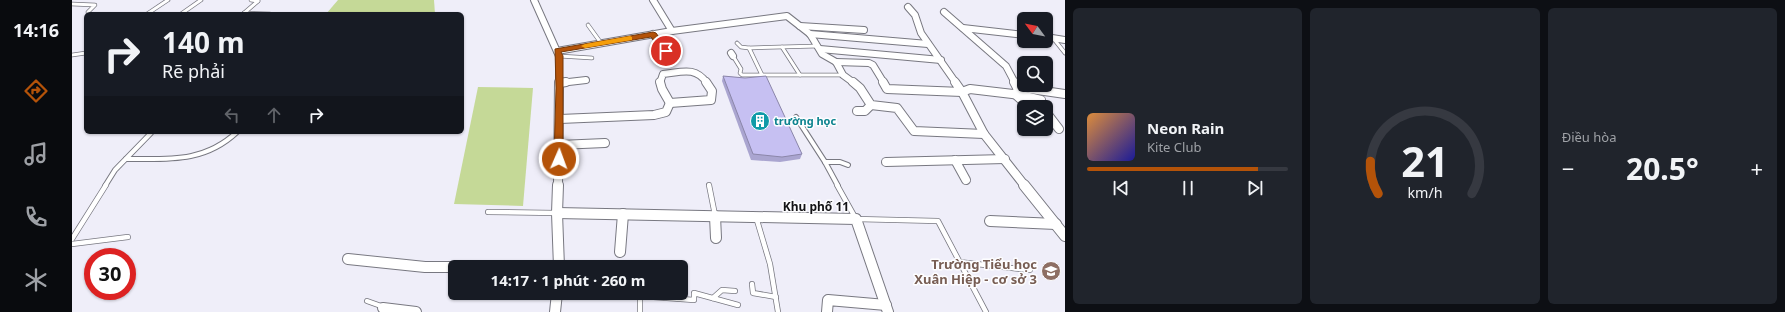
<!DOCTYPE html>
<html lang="vi">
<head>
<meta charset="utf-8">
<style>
  :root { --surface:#171b24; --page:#20242c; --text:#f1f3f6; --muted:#9ea1a6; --line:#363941; --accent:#b45309 }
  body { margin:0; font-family:"Noto Sans",sans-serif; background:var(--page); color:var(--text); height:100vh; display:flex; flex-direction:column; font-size:15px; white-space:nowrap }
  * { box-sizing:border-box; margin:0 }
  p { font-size:13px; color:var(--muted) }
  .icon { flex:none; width:22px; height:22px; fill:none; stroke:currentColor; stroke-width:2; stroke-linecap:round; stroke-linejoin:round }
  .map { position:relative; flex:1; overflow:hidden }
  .details { display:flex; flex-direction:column; gap:8px; padding:8px; background:#0d0f14; width:720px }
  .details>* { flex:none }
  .guide { position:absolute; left:12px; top:12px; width:380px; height:122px; border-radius:6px; box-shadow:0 1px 3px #0004; background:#171b24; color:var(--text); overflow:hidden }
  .needle { width:26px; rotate:302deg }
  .controls { position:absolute; left:945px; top:12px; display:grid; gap:8px }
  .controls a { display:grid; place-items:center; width:36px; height:36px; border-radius:6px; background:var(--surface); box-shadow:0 1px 3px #0004; font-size:20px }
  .speed { position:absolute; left:12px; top:248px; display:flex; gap:8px; font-size:20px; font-weight:700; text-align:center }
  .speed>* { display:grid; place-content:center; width:52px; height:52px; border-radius:50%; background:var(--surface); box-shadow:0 1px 3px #0004; line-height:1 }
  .speed .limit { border:6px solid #d22; background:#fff; color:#111 }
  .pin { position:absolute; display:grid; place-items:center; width:34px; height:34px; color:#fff; margin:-17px; border:2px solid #fff; border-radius:50%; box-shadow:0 1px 4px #0007 }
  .me { position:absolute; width:44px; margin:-22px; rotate:2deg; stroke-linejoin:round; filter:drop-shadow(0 0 3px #0008) }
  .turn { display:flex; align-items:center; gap:14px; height:84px; padding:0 12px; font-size:18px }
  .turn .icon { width:52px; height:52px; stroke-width:2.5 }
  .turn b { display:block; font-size:28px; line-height:34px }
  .lanes { display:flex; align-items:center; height:38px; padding:0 12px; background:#0003; justify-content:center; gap:20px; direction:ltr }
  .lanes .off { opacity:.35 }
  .big { font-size:30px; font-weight:700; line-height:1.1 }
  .details .card { flex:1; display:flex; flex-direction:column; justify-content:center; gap:6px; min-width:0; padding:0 14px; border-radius:6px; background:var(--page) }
  .details .dial { align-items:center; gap:0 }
  .dial svg { height:104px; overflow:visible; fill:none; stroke:var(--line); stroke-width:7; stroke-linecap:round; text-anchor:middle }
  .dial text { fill:var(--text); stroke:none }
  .song { display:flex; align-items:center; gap:12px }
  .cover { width:48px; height:48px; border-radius:6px; background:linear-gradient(135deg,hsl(30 70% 55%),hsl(240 70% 35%)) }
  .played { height:4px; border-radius:2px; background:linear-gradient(90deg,var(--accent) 85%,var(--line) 85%) }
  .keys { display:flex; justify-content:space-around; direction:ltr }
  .heat { display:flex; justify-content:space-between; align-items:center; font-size:22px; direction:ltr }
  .details .tiles { flex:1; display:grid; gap:8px; grid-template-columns:repeat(3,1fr) }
  .trip { position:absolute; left:376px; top:260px; width:240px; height:40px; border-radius:6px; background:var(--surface); box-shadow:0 1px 3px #0004; font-weight:700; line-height:40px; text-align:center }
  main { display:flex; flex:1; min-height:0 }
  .dock { display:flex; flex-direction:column; width:72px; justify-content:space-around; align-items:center; background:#090b0e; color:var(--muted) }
  .dock .icon { width:28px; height:28px }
  .dock .selected { color:var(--accent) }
  .dock b { font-size:18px; color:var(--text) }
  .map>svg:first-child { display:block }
</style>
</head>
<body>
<main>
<nav class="dock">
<b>14:16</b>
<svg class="icon selected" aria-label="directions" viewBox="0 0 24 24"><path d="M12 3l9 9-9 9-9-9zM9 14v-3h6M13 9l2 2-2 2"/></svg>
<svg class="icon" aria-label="music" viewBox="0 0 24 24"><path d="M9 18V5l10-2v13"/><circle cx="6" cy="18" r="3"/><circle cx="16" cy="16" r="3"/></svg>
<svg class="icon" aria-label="phone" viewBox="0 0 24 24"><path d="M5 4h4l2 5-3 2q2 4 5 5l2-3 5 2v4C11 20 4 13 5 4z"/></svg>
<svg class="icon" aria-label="climate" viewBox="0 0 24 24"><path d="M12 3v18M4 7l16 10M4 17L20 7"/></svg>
</nav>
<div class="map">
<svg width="993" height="312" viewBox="0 0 993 312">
  <rect width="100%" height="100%" fill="#efeef9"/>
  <!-- green -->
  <g fill="#c5d997">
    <polygon points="266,0 362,0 363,14 254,14"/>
    <polygon points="406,87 461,88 451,206 382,204"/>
  </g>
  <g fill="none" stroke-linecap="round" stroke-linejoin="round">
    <!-- lane-far2 casing -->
    <g stroke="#787881" stroke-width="4.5">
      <g id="lane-far2">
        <polyline points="179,0 186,1"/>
        <polyline points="0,4 23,5 16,12"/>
        <polyline points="172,13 198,14"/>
        <polyline points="75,14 96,0"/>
        <polyline points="109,14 129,0"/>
        <polyline points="171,14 186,1"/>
        <polyline points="516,25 529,43"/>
        <polyline points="981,38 993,53"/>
        <polyline points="665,43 669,47 677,48 746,46"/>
        <polyline points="710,47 728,75"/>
        <polyline points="0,55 14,53"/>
        <polyline points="487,56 520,58"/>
        <polyline points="661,56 669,69 668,73 670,75 690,75 677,48"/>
        <polyline points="690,75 771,75"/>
      </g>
    </g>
    <!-- lane-far1 casing -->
    <g stroke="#787881" stroke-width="6">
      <g id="lane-far1">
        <polyline points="724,117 753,162 766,186"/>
        <path d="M54 159C96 159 132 163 165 132"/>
        <polyline points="753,162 768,162 776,165"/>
        <polyline points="33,186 43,170 79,133"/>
      </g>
    </g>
    <!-- lane casing -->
    <g stroke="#787881" stroke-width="6">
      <g id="lane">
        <polyline points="637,185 643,215"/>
        <polyline points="765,185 784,219 866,221 914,312"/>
        <polyline points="416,212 485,213"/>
        <polyline points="684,217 698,264 706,312"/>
        <polyline points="0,239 34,185"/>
        <polyline points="0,244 56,237"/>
        <polyline points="887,262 958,270"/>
        <polyline points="680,284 681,293 704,297"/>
        <polyline points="641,298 650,290 663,291"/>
        <polyline points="295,301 309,306 310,308"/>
        <polyline points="568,312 568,296 622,300 622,293 666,305"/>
      </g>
    </g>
    <!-- street-far2 casing -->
    <g stroke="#787881" stroke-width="8">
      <g id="street-far2">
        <polyline points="462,0 487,56 487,83"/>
        <polyline points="581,0 600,31"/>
        <polyline points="836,7 843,15 849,33 884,83"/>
        <polyline points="872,12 934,66 943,83"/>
        <polyline points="728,26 792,30"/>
        <polyline points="891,28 952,35"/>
        <polyline points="581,34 594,51"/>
        <polyline points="738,34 856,44"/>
        <polyline points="974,37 993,40"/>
        <polyline points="748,49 869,60"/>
        <polyline points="485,51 600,31 715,16 738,34 750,54 764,62 771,75 782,83"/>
        <polyline points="659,53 661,56"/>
        <polyline points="764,62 797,63 801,65 812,83"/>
        <polyline points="488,83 514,80"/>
        <path d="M588 83 591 74C610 72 623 66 635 83"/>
      </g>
    </g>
    <!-- street-far1 casing -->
    <g stroke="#787881" stroke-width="10">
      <g id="street-far1">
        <polyline points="588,82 590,89 598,103"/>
        <polyline points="781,82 788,88 799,105 825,108 842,131 912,134"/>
        <polyline points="811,82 815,89 890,92 883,82"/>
        <polyline points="942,82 949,95"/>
        <polyline points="488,83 494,82"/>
        <polyline points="945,87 993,94"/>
        <polyline points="944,95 955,105 965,107"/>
        <polyline points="598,103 639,100 640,91 634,82"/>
        <polyline points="785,111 793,111 799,105"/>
        <polyline points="974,112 987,129"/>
        <polyline points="488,119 582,115 594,112 598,103"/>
        <polyline points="487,145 533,143"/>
        <polyline points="883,160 894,180"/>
        <polyline points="814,162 933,159"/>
        <polyline points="486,186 487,82"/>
        <polyline points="953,186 912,134 890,92 898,89 949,95 969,100"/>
      </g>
    </g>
    <!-- street casing -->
    <g stroke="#787881" stroke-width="12">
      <g id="street">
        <polyline points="486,185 485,213 487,267"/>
        <polyline points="952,185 993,236"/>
        <polyline points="485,213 784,219 816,312"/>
        <polyline points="643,216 644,238"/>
        <polyline points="918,221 984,224"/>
        <polyline points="548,252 551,214"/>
        <polyline points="276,259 353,267 383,267"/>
        <polyline points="449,267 487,266"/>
        <polyline points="311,308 344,312"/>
        <polyline points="483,312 485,293"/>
        <polyline points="755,312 756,300 814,305"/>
      </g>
    </g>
    <!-- lane-far2 -->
    <use href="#lane-far2" stroke="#fff" stroke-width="3"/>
    <!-- lane-far1 -->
    <use href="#lane-far1" stroke="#fff" stroke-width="4"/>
    <!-- lane -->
    <use href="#lane" stroke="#fff" stroke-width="4.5"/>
    <!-- street-far2 -->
    <use href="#street-far2" stroke="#fff" stroke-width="6"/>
    <!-- street-far1 -->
    <use href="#street-far1" stroke="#fff" stroke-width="8"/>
    <!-- street -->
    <use href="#street" stroke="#fff" stroke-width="10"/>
  </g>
  <!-- wall -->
  <polygon fill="#aaa5d0" points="651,76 673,78 730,154 728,159 708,162 679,160 650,81"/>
  <!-- building -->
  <polygon fill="#c6c0f2" stroke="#8b86a9" points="651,76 673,78 694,76 730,154 710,157 681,154"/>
  <!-- route -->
  <polygon fill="#b45309" stroke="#753606" points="581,32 584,33 596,50 596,53 591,53 579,37 489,52 491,56 491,159 487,162 483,161 482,159 484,88 483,49"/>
  <!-- slow -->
  <polygon fill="#f59e0b" points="558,36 560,37 560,40 513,48 509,46 513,44"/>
  <!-- icons -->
  <defs>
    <g id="building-disc" transform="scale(1)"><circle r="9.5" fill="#0f9aa8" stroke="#fdfdff"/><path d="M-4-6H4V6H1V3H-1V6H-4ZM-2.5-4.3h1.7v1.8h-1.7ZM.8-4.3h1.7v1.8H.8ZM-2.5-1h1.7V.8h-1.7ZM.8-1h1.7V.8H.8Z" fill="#fff"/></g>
    <g id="school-disc" transform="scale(1)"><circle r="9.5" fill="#8d6e63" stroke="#fdfdff"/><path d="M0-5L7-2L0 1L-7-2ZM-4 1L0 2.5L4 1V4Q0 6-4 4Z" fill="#fff"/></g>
  </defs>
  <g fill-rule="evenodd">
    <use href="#building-disc" x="688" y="121"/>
    <use href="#school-disc" x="979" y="271"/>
  </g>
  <g text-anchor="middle" stroke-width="3" stroke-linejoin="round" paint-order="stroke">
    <!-- culture labels -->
    <g font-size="11" font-weight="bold" fill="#0d838f" stroke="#fdfdff" text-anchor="start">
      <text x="702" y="125">trường học</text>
    </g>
    <!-- neighbourhood labels -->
    <g font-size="12" font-weight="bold" fill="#131316" stroke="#fdfdff">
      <text x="744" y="211">Khu phố 11</text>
    </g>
    <!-- near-education labels -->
    <g font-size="13" font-weight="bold" fill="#785e54" stroke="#fdfdff" text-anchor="end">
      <text x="965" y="269">Trường Tiểu học<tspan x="965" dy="15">Xuân Hiệp - cơ sở 3</tspan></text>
    </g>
  </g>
</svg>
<div class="controls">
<a><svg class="needle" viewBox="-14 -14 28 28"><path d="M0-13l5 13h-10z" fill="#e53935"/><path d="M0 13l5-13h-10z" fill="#9ea1a6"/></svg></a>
<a><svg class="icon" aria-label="search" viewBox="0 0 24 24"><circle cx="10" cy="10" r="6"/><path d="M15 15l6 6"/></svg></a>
<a><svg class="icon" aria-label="layers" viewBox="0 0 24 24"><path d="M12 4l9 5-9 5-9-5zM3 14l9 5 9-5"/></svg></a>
</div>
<div class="speed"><div class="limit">30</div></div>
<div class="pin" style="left:594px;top:51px;background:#d93025"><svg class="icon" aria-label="arrive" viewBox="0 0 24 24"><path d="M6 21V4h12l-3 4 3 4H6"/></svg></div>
<svg class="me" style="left:487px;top:159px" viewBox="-20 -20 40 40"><circle r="17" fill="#b45309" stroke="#fff" stroke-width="3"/><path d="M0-11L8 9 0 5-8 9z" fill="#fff"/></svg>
<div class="trip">14:17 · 1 phút · 260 m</div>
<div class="guide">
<div class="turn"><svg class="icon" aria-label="right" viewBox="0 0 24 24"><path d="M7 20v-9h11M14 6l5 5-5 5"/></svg><div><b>140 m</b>Rẽ phải</div></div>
<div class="lanes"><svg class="icon off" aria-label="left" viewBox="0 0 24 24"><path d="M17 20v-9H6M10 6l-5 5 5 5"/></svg><svg class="icon off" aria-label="ahead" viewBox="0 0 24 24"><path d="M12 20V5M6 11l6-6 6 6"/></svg><svg class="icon" aria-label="right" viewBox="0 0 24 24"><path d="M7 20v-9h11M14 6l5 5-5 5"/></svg></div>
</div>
</div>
<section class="details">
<div class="tiles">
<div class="card">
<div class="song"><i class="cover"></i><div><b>Neon Rain</b><p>Kite Club</p></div></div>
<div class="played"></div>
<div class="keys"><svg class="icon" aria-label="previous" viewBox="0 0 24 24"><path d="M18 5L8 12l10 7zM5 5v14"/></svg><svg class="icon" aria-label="pause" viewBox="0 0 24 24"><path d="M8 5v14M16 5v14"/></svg><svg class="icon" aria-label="next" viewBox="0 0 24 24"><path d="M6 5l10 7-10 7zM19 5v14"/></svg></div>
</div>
<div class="card dial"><svg viewBox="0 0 100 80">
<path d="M14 69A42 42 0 1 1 86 69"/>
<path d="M14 69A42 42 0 0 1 8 44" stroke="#b45309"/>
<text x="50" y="56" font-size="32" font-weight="700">21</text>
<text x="50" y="72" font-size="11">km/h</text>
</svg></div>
<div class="card"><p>Điều hòa</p>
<div class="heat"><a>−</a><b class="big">20.5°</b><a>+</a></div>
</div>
</div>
</section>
</main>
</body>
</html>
